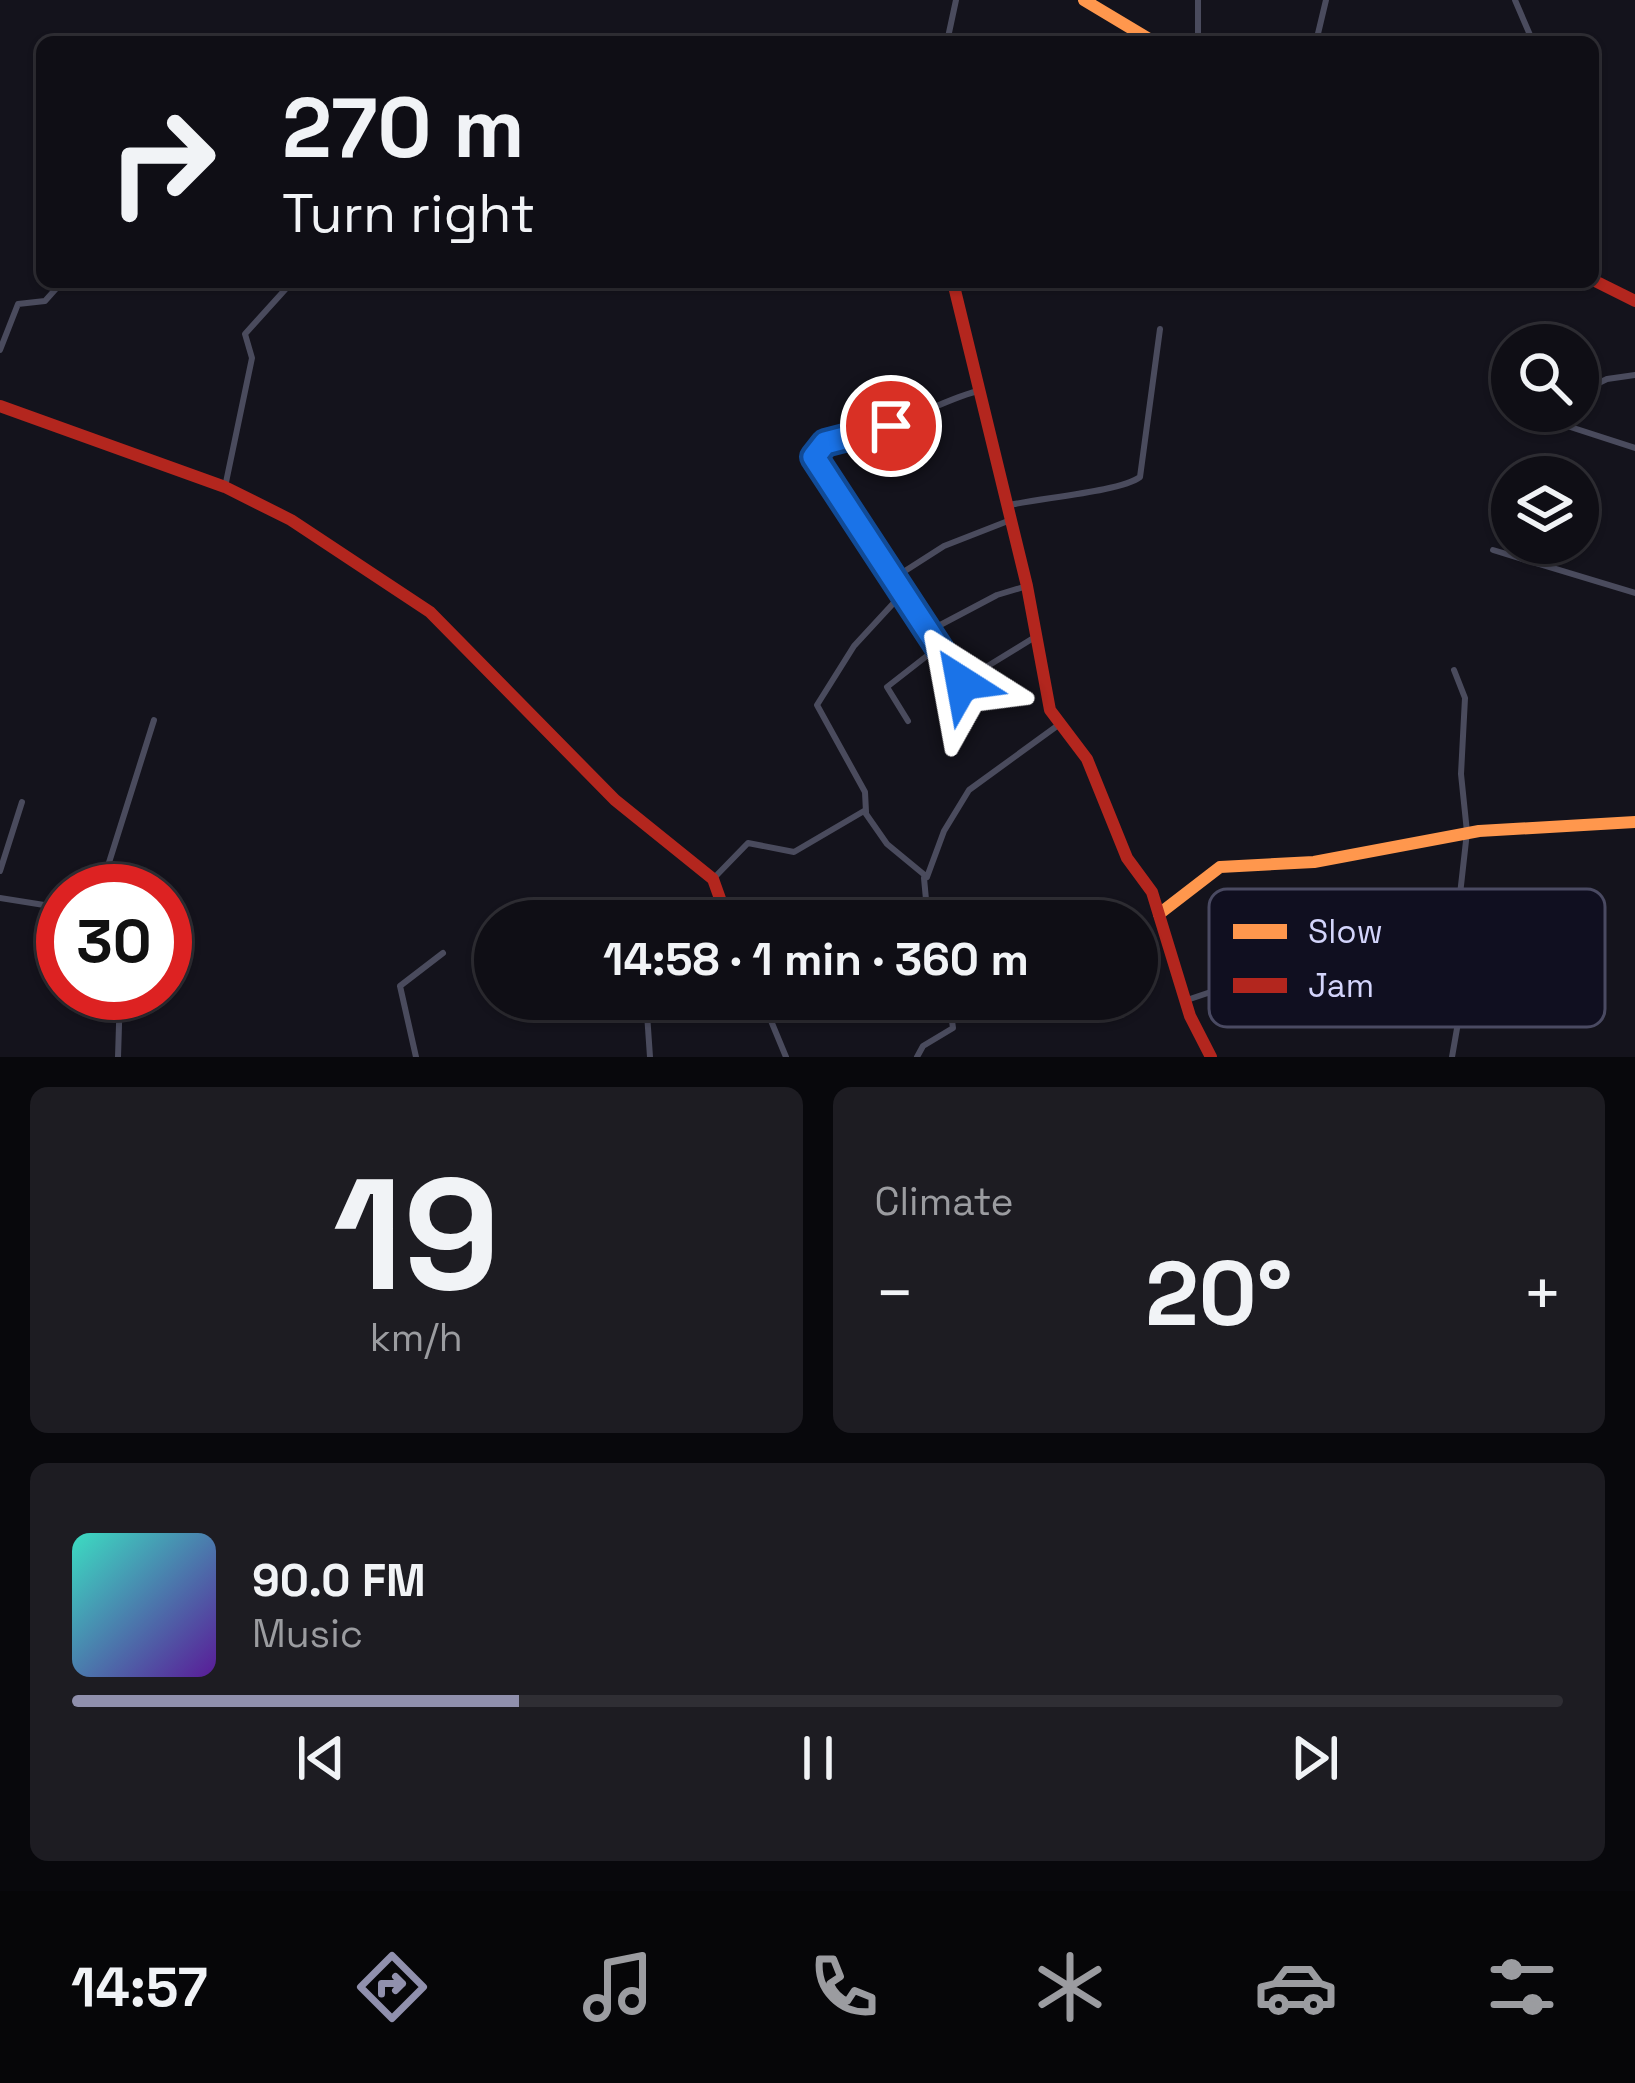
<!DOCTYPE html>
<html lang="en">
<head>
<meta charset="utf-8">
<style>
  :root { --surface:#0f0e15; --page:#1d1c22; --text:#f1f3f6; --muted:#9b9ca0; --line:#2f2e34; --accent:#9090ad }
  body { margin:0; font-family:"Space Grotesk",sans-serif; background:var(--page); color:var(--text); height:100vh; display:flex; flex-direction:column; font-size:45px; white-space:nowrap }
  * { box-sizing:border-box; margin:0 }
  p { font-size:39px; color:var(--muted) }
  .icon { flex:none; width:66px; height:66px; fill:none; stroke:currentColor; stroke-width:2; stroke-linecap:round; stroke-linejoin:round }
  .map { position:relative; height:1057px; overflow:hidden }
  .details { display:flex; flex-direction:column; gap:30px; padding:30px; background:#08080c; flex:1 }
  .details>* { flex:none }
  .top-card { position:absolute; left:36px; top:36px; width:1563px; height:252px; border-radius:18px; box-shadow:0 3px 9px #0004,0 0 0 3px var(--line); background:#0f0e15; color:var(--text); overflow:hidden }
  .controls { position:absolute; left:1491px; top:324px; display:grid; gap:24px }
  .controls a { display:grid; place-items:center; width:108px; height:108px; border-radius:50%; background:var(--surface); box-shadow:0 3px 9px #0004,0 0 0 3px var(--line); font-size:60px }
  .speed { position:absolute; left:36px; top:864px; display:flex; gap:24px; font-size:60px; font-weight:700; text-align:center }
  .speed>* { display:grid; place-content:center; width:156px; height:156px; border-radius:50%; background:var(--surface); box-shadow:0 3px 9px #0004,0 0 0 3px var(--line); line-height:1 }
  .speed .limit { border:18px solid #d22; background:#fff; color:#111 }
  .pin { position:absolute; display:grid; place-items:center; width:102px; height:102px; color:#fff; margin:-51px; border:6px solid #fff; border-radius:50%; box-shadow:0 3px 12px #0007 }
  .me { position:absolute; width:132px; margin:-66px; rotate:326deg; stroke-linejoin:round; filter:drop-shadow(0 0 9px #0008) }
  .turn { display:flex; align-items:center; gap:42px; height:252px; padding:0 48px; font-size:54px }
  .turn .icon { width:156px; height:156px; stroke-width:2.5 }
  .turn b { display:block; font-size:84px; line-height:102px }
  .big { font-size:90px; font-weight:800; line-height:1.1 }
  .details .tile { flex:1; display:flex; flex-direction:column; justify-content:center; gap:18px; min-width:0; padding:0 42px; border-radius:18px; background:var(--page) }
  .details .dial { align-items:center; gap:0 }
  .dial b { font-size:156px; line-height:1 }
  .song { display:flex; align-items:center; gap:36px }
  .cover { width:144px; height:144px; border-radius:18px; background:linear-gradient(135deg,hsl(170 70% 55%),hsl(270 70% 35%)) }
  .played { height:12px; border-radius:6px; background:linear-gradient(90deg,var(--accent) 30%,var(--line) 30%) }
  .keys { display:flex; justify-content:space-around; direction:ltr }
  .heat { display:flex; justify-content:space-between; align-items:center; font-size:66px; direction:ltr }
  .details .tiles { flex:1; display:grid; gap:30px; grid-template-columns:1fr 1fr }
  .tile:last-child { grid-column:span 2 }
  .trip { position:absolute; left:474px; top:900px; width:684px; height:120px; border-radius:60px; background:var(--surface); box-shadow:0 3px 9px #0004,0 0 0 3px var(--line); font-weight:800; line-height:120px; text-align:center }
  .menu { display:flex; height:192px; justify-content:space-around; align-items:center; background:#060608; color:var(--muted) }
  .menu .icon { width:84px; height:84px }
  .menu .active { color:var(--accent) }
  .menu b { font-size:54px; color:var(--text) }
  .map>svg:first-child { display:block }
</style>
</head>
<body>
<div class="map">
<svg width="1635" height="1057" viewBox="0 0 1635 1057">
  <rect width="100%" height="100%" fill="#14131c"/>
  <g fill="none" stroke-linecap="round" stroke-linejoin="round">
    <!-- street -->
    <g stroke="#4a4b5d" stroke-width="6">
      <polyline points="1198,0 1198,42"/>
      <polyline points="1515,0 1533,42"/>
      <polyline points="947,42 956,0"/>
      <polyline points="1316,42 1326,0"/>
      <polyline points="0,350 18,304 45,301 62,282"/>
      <path d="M978 391C931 403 891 434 843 440 828 441 818 442 814 457L960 683 1035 637"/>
      <polyline points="1578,393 1607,379 1635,375"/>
      <polyline points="1553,411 1558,423 1635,448"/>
      <polyline points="225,487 252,358 245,334 292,282"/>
      <path d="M1005 506C1037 498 1120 492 1140 477L1160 329"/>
      <polyline points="1493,550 1635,593"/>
      <polyline points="894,578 944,546 1008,521"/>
      <polyline points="927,632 997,595 1027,586"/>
      <polyline points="1454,670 1465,698 1461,774 1467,832 1454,948"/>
      <polyline points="908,721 887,687 937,648"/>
      <polyline points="866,812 865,792 817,705 854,646 901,595"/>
      <polyline points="0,871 22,802"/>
      <polyline points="924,878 928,921"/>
      <polyline points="713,879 748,843 794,852 864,811 887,844 927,877 944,831 969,790 1057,726"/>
      <polyline points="100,891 154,720"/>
      <polyline points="0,898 63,908"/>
      <polyline points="906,921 923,903"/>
      <polyline points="646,999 650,1057"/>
      <polyline points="762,999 786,1057"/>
      <polyline points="1184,1001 1341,948 1454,948 1465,983 1452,1057"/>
      <polyline points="118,1057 120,993"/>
      <polyline points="416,1057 400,986 443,953"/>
      <polyline points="917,1057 923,1046 953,1028 949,999"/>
    </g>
    <!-- slow -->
    <g stroke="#ff974d" stroke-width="12">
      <polyline points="1084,0 1154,42"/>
      <polyline points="1159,914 1220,867 1314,862 1479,831 1635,822"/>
    </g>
    <!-- jam -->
    <g stroke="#b3261e" stroke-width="12">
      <polyline points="1593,280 1635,301"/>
      <polyline points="953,282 1027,586 1050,710 1087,759 1127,858 1152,892 1190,1016 1211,1057"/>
      <polyline points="0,406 225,487 291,520 430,612 615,800 713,879 728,921"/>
    </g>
  </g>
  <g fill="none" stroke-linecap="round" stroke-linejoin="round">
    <!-- route casing -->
    <g stroke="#114b97" stroke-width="30">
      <polyline id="route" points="891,426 825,443 814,457 962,683"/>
    </g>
    <!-- route -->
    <use href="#route" stroke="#1a73e8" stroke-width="21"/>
  </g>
  <!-- legend -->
  <rect x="1209" y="889" width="396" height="138" rx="18" fill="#100f20" stroke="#4a4a62" stroke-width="3"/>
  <rect x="1233" y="924" width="54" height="15" fill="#ff974d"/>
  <rect x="1233" y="978" width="54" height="15" fill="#b3261e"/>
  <g font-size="33" fill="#d3d4fb">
    <text x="1308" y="943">Slow</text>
    <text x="1308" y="997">Jam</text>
  </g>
</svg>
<div class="controls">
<a><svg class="icon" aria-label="search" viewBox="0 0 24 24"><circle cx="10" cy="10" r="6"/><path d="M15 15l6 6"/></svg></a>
<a><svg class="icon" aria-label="layers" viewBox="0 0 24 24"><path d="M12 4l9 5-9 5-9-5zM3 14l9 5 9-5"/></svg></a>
</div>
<div class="speed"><div class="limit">30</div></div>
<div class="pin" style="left:891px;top:426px;background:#d93025"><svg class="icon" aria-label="arrive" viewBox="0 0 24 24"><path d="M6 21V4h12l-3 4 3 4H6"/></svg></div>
<svg class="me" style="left:962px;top:683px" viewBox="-20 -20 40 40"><path d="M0-17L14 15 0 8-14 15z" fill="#1a73e8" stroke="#fff" stroke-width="4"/></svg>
<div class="trip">14:58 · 1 min · 360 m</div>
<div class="top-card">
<div class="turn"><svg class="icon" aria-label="right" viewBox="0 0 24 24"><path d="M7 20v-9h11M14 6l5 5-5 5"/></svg><div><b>270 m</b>Turn right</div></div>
</div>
</div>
<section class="details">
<div class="tiles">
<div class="tile dial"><b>19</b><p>km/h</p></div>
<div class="tile"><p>Climate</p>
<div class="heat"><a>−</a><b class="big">20°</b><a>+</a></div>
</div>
<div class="tile">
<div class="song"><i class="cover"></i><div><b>90.0 FM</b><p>Music</p></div></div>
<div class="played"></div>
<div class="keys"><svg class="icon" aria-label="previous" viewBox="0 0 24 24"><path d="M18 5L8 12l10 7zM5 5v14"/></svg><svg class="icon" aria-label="pause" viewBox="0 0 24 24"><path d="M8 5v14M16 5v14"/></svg><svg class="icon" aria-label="next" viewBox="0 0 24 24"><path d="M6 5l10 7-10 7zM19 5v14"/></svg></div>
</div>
</div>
</section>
<nav class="menu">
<b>14:57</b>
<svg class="icon active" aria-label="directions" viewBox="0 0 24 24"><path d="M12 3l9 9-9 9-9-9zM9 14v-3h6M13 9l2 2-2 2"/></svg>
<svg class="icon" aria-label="music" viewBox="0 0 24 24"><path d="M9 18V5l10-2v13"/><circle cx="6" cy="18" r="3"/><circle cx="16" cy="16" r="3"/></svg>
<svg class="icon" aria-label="phone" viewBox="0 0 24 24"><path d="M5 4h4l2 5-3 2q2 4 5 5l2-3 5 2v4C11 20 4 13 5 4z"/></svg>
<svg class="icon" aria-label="climate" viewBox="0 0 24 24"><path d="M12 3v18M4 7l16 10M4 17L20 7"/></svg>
<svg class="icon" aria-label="car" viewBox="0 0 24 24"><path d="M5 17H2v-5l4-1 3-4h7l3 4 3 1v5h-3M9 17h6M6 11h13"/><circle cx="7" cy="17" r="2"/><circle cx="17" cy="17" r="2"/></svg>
<svg class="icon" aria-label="filters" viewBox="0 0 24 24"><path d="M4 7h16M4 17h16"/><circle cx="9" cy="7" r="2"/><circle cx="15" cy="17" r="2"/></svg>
</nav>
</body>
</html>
